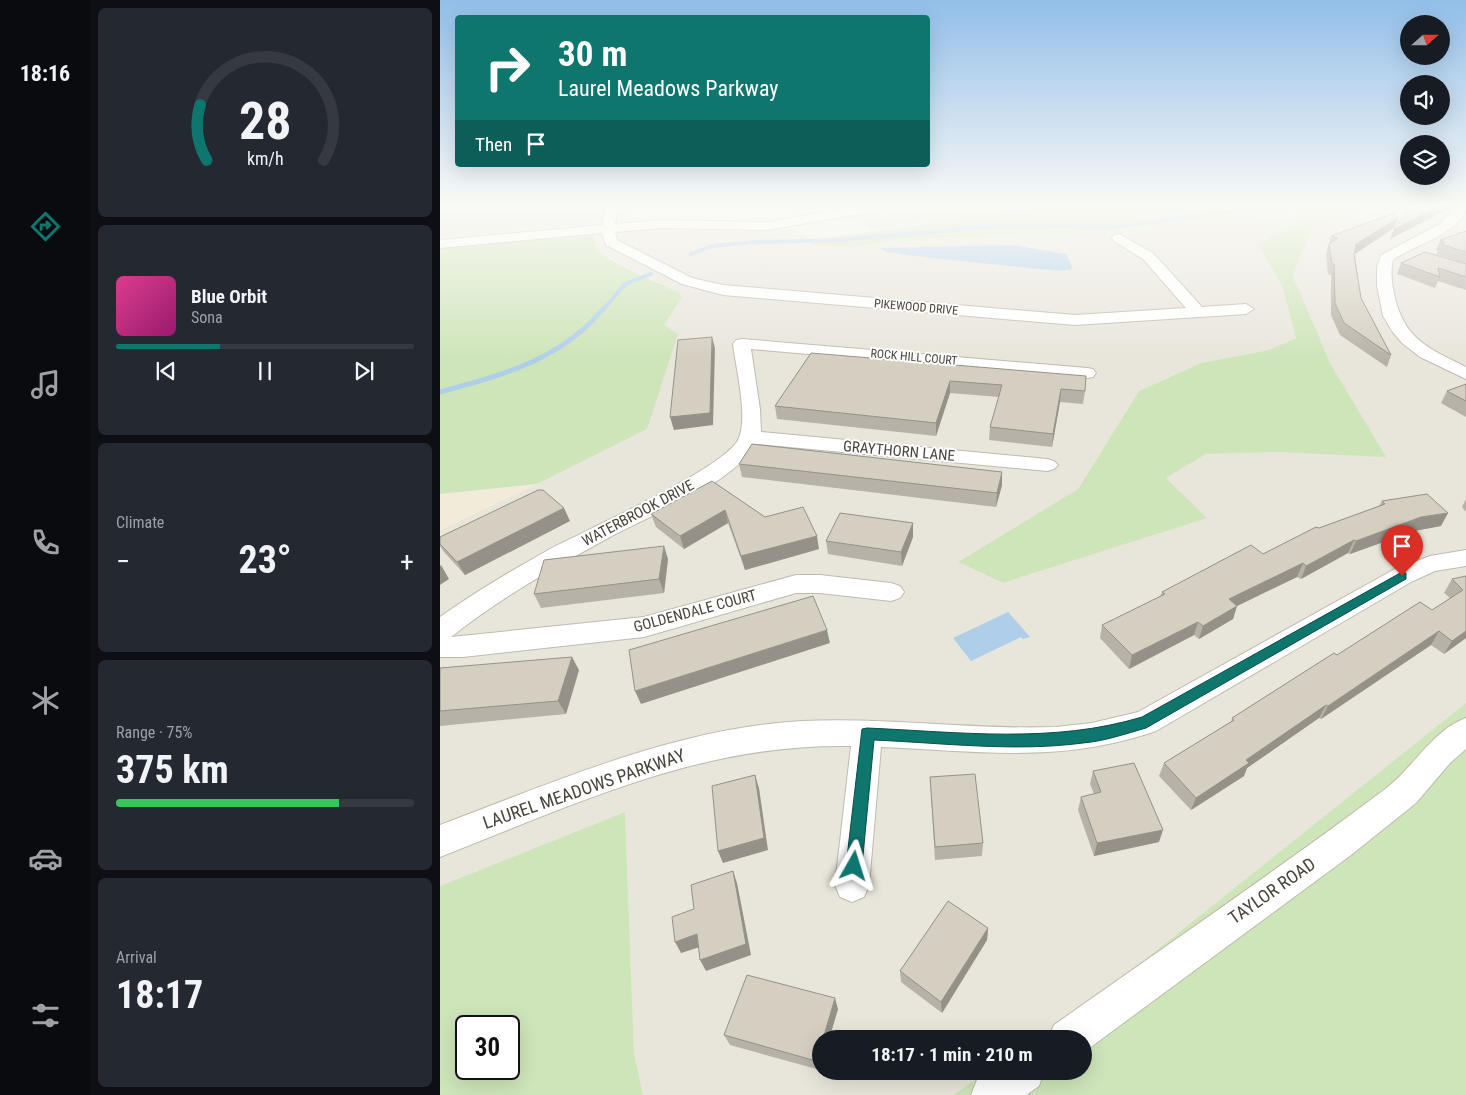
<!DOCTYPE html>
<html lang="en">
<head>
<meta charset="utf-8">
<style>
  :root { --surface:#171b24; --page:#242831; --text:#f1f3f6; --muted:#9ea1a6; --line:#363941; --accent:#0f766e }
  body { margin:0; font-family:"Roboto Condensed",sans-serif; background:var(--page); color:var(--text); height:100vh; display:flex; flex-direction:column; font-size:19px; white-space:nowrap }
  * { box-sizing:border-box; margin:0 }
  p { font-size:16px; color:var(--muted) }
  .icon { flex:none; width:28px; height:28px; fill:none; stroke:currentColor; stroke-width:2; stroke-linecap:round; stroke-linejoin:round }
  .map { position:relative; flex:1; overflow:hidden }
  .panel { display:flex; flex-direction:column; gap:8px; padding:8px; background:#0d0f14; width:350px }
  .panel>* { flex:none }
  .guide { position:absolute; left:15px; top:15px; width:475px; height:152px; border-radius:5px; box-shadow:0 5px 20px #0002; background:#0f766e; color:#fff; overflow:hidden }
  .needle { width:32px; rotate:69deg }
  .fabs { position:absolute; left:960px; top:15px; display:grid; gap:10px }
  .fabs a { display:grid; place-items:center; width:50px; height:50px; border-radius:50%; background:var(--surface); box-shadow:0 5px 20px #0002; font-size:25px }
  .speed { position:absolute; left:15px; top:1015px; display:flex; gap:10px; font-size:25px; font-weight:700; text-align:center }
  .speed>* { display:grid; place-content:center; width:65px; height:65px; border-radius:50%; background:var(--surface); box-shadow:0 5px 20px #0002; line-height:1 }
  .speed .limit { border:2px solid #111; border-radius:8px; background:#fff; color:#111 }
  .pin { position:absolute; display:grid; place-items:center; width:42px; height:42px; color:#fff; margin:-51px -21px; border-radius:50% 50% 50% 0; rotate:-45deg; box-shadow:0 0 5px #0007 }
  .pin .icon { rotate:45deg }
  .me { position:absolute; width:55px; margin:-28px; rotate:6deg; stroke-linejoin:round; filter:drop-shadow(0 0 4px #0008) }
  .turn { display:flex; align-items:center; gap:18px; height:105px; padding:0 20px; font-size:22px }
  .turn .icon { width:65px; height:65px; stroke-width:2.5 }
  .turn b { display:block; font-size:35px; line-height:42px }
  .then { display:flex; align-items:center; height:48px; padding:0 20px; background:#0003; gap:10px; font-size:19px }
  .big { font-size:38px; font-weight:700; line-height:1.1 }
  .panel .tile { flex:1; display:flex; flex-direction:column; justify-content:center; gap:8px; min-width:0; padding:0 18px; border-radius:8px; background:var(--page) }
  .panel .dial { align-items:center; gap:0 }
  .dial svg { height:130px; overflow:visible; fill:none; stroke:var(--line); stroke-width:7; stroke-linecap:round; text-anchor:middle }
  .dial text { fill:var(--text); stroke:none }
  .song { display:flex; align-items:center; gap:15px }
  .cover { width:60px; height:60px; border-radius:8px; background:linear-gradient(135deg,hsl(330 70% 55%),hsl(320 70% 35%)) }
  .played { height:5px; border-radius:2px; background:linear-gradient(90deg,var(--accent) 35%,var(--line) 35%) }
  .keys { display:flex; justify-content:space-around; direction:ltr }
  .heat { display:flex; justify-content:space-between; align-items:center; font-size:28px; direction:ltr }
  .charge { height:8px; border-radius:4px; background:linear-gradient(90deg,#34c759 75%,var(--line) 0) }
  .trip { position:absolute; left:372px; top:1030px; width:280px; height:50px; border-radius:25px; background:var(--surface); box-shadow:0 5px 20px #0002; font-weight:700; line-height:50px; text-align:center }
  main { display:flex; flex:1; min-height:0 }
  .dock { display:flex; flex-direction:column; width:90px; justify-content:space-around; align-items:center; background:#090b0e; color:var(--muted) }
  .dock .icon { width:35px; height:35px }
  .dock .current { color:var(--accent) }
  .dock b { font-size:22px; color:var(--text) }
  .map>svg:first-child { display:block }
</style>
</head>
<body>
<main>
<nav class="dock">
<b>18:16</b>
<svg class="icon current" aria-label="directions" viewBox="0 0 24 24"><path d="M12 3l9 9-9 9-9-9zM9 14v-3h6M13 9l2 2-2 2"/></svg>
<svg class="icon" aria-label="music" viewBox="0 0 24 24"><path d="M9 18V5l10-2v13"/><circle cx="6" cy="18" r="3"/><circle cx="16" cy="16" r="3"/></svg>
<svg class="icon" aria-label="phone" viewBox="0 0 24 24"><path d="M5 4h4l2 5-3 2q2 4 5 5l2-3 5 2v4C11 20 4 13 5 4z"/></svg>
<svg class="icon" aria-label="climate" viewBox="0 0 24 24"><path d="M12 3v18M4 7l16 10M4 17L20 7"/></svg>
<svg class="icon" aria-label="car" viewBox="0 0 24 24"><path d="M5 17H2v-5l4-1 3-4h7l3 4 3 1v5h-3M9 17h6M6 11h13"/><circle cx="7" cy="17" r="2"/><circle cx="17" cy="17" r="2"/></svg>
<svg class="icon" aria-label="filters" viewBox="0 0 24 24"><path d="M4 7h16M4 17h16"/><circle cx="9" cy="7" r="2"/><circle cx="15" cy="17" r="2"/></svg>
</nav>
<section class="panel">
<div class="tile dial"><svg viewBox="0 0 100 80">
<path d="M14 69A42 42 0 1 1 86 69"/>
<path d="M14 69A42 42 0 0 1 10 35" stroke="#0f766e"/>
<text x="50" y="56" font-size="32" font-weight="700">28</text>
<text x="50" y="72" font-size="11">km/h</text>
</svg></div>
<div class="tile">
<div class="song"><i class="cover"></i><div><b>Blue Orbit</b><p>Sona</p></div></div>
<div class="played"></div>
<div class="keys"><svg class="icon" aria-label="previous" viewBox="0 0 24 24"><path d="M18 5L8 12l10 7zM5 5v14"/></svg><svg class="icon" aria-label="pause" viewBox="0 0 24 24"><path d="M8 5v14M16 5v14"/></svg><svg class="icon" aria-label="next" viewBox="0 0 24 24"><path d="M6 5l10 7-10 7zM19 5v14"/></svg></div>
</div>
<div class="tile"><p>Climate</p>
<div class="heat"><a>−</a><b class="big">23°</b><a>+</a></div>
</div>
<div class="tile"><p>Range · 75%</p><b class="big">375 km</b><div class="charge"></div></div>
<div class="tile"><p>Arrival</p><b class="big">18:17</b></div>
</section>
<div class="map">
<svg width="1026" height="1095" viewBox="0 0 1026 1095">
  <rect width="100%" height="100%" fill="#f4f3ec"/>
  <!-- residential -->
  <g fill="#e8e5db">
    <polygon points="0,207 187,207 182,221 0,238"/>
    <polygon points="407,207 599,207 431,230 421,222 401,220 398,209"/>
    <polygon points="934,207 1026,207 1026,703 658,997 596,1039 381,1039 381,1071 548,1071 513,1095 203,1095 194,1053 185,812 0,886 0,530 97,484 207,429 224,325 238,292 184,266 157,250 154,244 154,233 216,229 303,231 355,229 372,240 372,245 410,247 461,239 624,233 800,218 857,210 865,213 853,224 817,244 842,285 856,338 829,350 761,363 699,391 638,489 518,562 563,583 766,518 726,478 766,454 841,452 891,365 853,276 871,228"/>
  </g>
  <!-- commercial -->
  <polygon fill="#f3ebda" points="97,484 0,530 0,494"/>
  <!-- green -->
  <g fill="#cee4b9" fill-rule="evenodd">
    <polygon points="599,207 934,207 871,228 853,276 891,365 946,457 841,452 766,454 726,478 767,518 563,583 518,562 638,489 699,391 761,363 829,350 856,338 842,285 817,244 853,224 865,213 857,210 800,218 624,233 461,239 410,247 372,245 372,240"/>
    <path d="M154 233C154 239 153 244 157 249 171 264 217 282 238 292L242 297 224 325 238 334 207 429 97 484 0 494V249Z"/>
    <polygon points="1026,703 1026,1095 513,1095 548,1071 644,1071 644,1039 596,1039 658,997"/>
    <path d="M185 812 194 1053 203 1095H0V886ZM69 1026V1069H26V1026Z"/>
  </g>
  <!-- water -->
  <g fill="#afceea">
    <polygon points="573,245 626,254 633,269 620,271 483,257 446,252 440,248"/>
    <polygon points="568,612 590,637 583,639 581,637 531,661 513,638"/>
  </g>
  <g fill="none" stroke-linecap="round" stroke-linejoin="round">
    <!-- stream-far1 -->
    <g stroke="#afceea" stroke-width="4">
      <polyline points="251,254 272,246 317,242 399,240 569,225 673,227 825,207"/>
      <polyline points="162,311 185,284 211,274"/>
    </g>
    <!-- stream -->
    <path stroke="#afceea" stroke-width="5" d="M0 392C62 375 121 360 163 309"/>
    <!-- street casing -->
    <g stroke="#bfbbaf" stroke-width="2">
      <g id="street">
        <polygon points="166,207 178,207 175,224 222,220 327,222 415,207 442,207 436,211 327,230 222,228 175,232 177,240 252,278 283,285 635,315 746,308 703,259 674,241 672,238 674,235 679,234 713,253 762,307 806,304 814,309 806,314 635,325 283,295 242,284 166,245 162,233 0,248 0,240 162,225"/>
        <path d="M1016 207H1026C1023 233 971 246 953 260 950 273 952 285 955 298 965 340 990 349 1026 367V379L980 357 962 343 952 331 943 316 937 286V267L941 255 1000 224Z"/>
        <path d="M302 339 647 368 653 369 656 373 653 377 647 378 311 349 320 409 321 432 607 459 614 461 618 465 614 469 607 471 317 444C286 488 216 512 170 537 115 567 60 598 11 637L204 617 356 575H380L451 583 460 586 464 592 460 598 451 601 380 593H356L204 637 23 657H0V617L10 610C42 588 76 568 110 549 144 531 288 467 299 438 308 415 296 369 293 344L296 340Z"/>
        <path d="M1026 550V566L995 571 971 582 716 731C620 764 540 751 441 747L429 885 424 897 412 902 400 897 395 885 411 746C261 743 136 804 0 857V825C117 781 236 728 362 721 447 717 531 730 616 727L652 723 698 712 953 570 990 556Z"/>
        <path d="M1026 718V749L1010 763 976 803 911 855 644 1052V1039H608L614 1025C724 947 836 871 944 790 973 769 991 731 1026 718Z"/>
        <polygon points="549,1071 604,1071 599,1086 586,1095 531,1095 537,1080"/>
      </g>
    </g>
    <!-- street -->
    <use href="#street" fill="#fff" fill-rule="evenodd"/>
  </g>
  <!-- wall -->
  <g fill="#b7b2a7">
    <polygon points="954,228 915,254 921,298 951,355 947,367 900,335 891,315 891,275 888,274 886,254 891,236 954,228 950,239"/>
    <polygon points="1026,231 1026,290 998,281 995,288 957,274 961,263 1017,261 996,254 998,251 996,250 1000,240"/>
    <polygon points="371,353 645,391 643,404 620,402 612,447 549,440 550,427 559,397 510,393 496,436 337,419 335,406"/>
    <polygon points="1026,384 1026,417 1001,403 1007,391"/>
    <polygon points="299,464 562,485 556,507 302,477"/>
    <polygon points="272,481 325,517 379,549 305,570 288,523 244,549 216,527 211,514"/>
    <polygon points="1026,499 1026,512 1022,507"/>
    <polygon points="942,501 1001,526 974,531 910,554 908,553 861,579 857,577 797,606 793,619 759,639 754,635 689,669 660,638 662,625 720,597 722,592 823,554 879,528 939,506"/>
    <polygon points="130,521 25,575 4,552 0,546 0,537"/>
    <polygon points="473,523 473,537 462,566 388,554 386,541"/>
    <polygon points="228,559 224,593 101,608 94,594"/>
    <polygon points="1026,576 1026,638 1004,654 991,645 881,719 879,718 807,768 804,776 751,810 719,776 724,763 791,722 792,718 897,655 992,610 1010,598 1004,593 1012,579"/>
    <polygon points="0,668 139,670 126,714 0,726"/>
    <polygon points="653,771 719,842 654,856 638,810 641,797 654,794 650,784"/>
    <polygon points="490,777 543,843 542,856 495,860"/>
    <polygon points="548,928 547,940 502,1013 461,982 460,971"/>
    <polygon points="398,1009 380,1070 290,1045 284,1035"/>
  </g>
  <!-- shaded-wall -->
  <g fill="#959188">
    <polygon points="997,207 1012,207 950,239 954,229"/>
    <polygon points="958,218 954,228 913,255 916,244"/>
    <polygon points="272,337 275,348 273,425 234,430 230,417"/>
    <polygon points="510,381 510,393 496,436 496,423"/>
    <polygon points="621,389 620,402 612,447 613,434"/>
    <polygon points="562,472 562,485 556,507 557,493"/>
    <polygon points="124,508 130,521 25,575 17,562"/>
    <polygon points="285,510 288,523 244,549 240,536"/>
    <polygon points="1008,513 1001,526 974,531 910,554 916,541 981,517"/>
    <polygon points="473,523 473,537 462,566 461,552"/>
    <polygon points="377,536 379,549 305,570 301,556"/>
    <polygon points="914,540 908,553 861,579 866,566"/>
    <polygon points="224,546 228,559 224,593 219,579"/>
    <polygon points="863,563 857,577 797,606 793,619 759,639 763,626 789,599"/>
    <polygon points="1,565 9,579 0,585 0,566"/>
    <polygon points="758,622 754,635 689,669 692,655"/>
    <polygon points="387,630 390,643 201,704 195,691"/>
    <polygon points="999,631 991,645 881,719 888,706"/>
    <polygon points="1026,631 1026,638 1004,654 1012,641"/>
    <polygon points="132,657 139,670 126,714 118,701"/>
    <polygon points="886,705 879,718 807,768 804,776 751,810 756,798 806,760"/>
    <polygon points="315,775 319,788 328,850 283,863 278,851"/>
    <polygon points="723,830 719,842 654,856 657,843"/>
    <polygon points="293,871 297,883 311,955 266,971 260,960"/>
    <polygon points="548,928 547,940 502,1013 501,1002"/>
    <polygon points="257,934 263,946 241,953 235,942"/>
    <polygon points="395,998 398,1009 389,1039 383,1039"/>
    <polygon points="381,1044 381,1065 380,1070 376,1061"/>
  </g>
  <!-- building -->
  <g fill="#d5cfc2" stroke="#959188">
    <polygon points="969,207 997,207 954,229"/>
    <polygon points="955,213 958,218 916,244 914,255 921,298 951,355 904,323 895,303 894,264 892,264 889,244 898,238 891,236"/>
    <polygon points="1026,231 1026,252 1001,244 1005,242 1000,240"/>
    <polygon points="985,252 1026,264 1026,277 998,268 1000,277 961,263"/>
    <polygon points="272,337 270,413 230,417 238,340"/>
    <polygon points="371,353 646,376 645,391 621,389 613,434 550,427 562,385 510,381 496,423 335,406"/>
    <polygon points="1026,384 1026,401 1007,391"/>
    <polygon points="312,444 562,472 557,493 299,464"/>
    <polygon points="272,481 325,517 363,507 377,536 301,556 285,510 240,536 211,514"/>
    <polygon points="98,490 103,490 124,508 17,562 0,544 0,537"/>
    <polygon points="987,494 1008,513 981,517 916,541 914,540 866,566 863,563 789,599 797,606 763,626 758,622 692,655 662,625 725,594 722,592 811,545 823,554 876,527 879,528 945,504 942,501"/>
    <polygon points="400,513 473,523 461,552 386,541"/>
    <polygon points="224,546 219,579 94,594 104,560"/>
    <polygon points="1026,576 1026,631 1012,641 999,631 888,706 886,705 806,760 809,763 756,798 724,763 794,720 792,718 894,653 897,655 980,602 992,610 1023,590 1012,579"/>
    <polygon points="373,596 387,630 195,691 189,650"/>
    <polygon points="132,657 118,701 0,711 0,668"/>
    <polygon points="694,763 723,830 657,843 641,797 661,792 653,771"/>
    <polygon points="535,774 543,843 495,847 490,777"/>
    <polygon points="315,775 324,838 278,851 272,786"/>
    <polygon points="293,871 306,944 260,960 257,934 235,942 232,917 254,909 251,885"/>
    <polygon points="508,901 548,928 501,1002 460,971"/>
    <polygon points="307,975 395,998 383,1039 381,1039 381,1044 376,1061 284,1035"/>
  </g>
  <!-- sky -->
  <linearGradient id="sky" x2="0" y2="1"><stop stop-color="#91bee9"/><stop offset="0.57" stop-color="#fafaf6"/><stop offset="1" stop-color="#fafaf6" stop-opacity="0"/></linearGradient>
  <rect width="1026" height="360" fill="url(#sky)"/>
  <!-- route -->
  <path fill="#0f766e" stroke="#0a4d48" d="M962 572 966 573V579L706 728C685 734 665 741 643 743 574 752 503 743 434 740L422 866 420 872 414 874 408 872 406 866 422 729 427 728C519 732 613 744 702 717Z"/>
  <g text-anchor="middle" stroke-width="4" stroke-linejoin="round" paint-order="stroke">
    <!-- far-street labels -->
    <g font-size="12" fill="#48443a" stroke="#fff">
      <text transform="translate(476 307) rotate(5)" y="4">PIKEWOOD DRIVE</text>
      <text transform="translate(474 357) rotate(5)" y="4">ROCK HILL COURT</text>
    </g>
    <!-- street labels -->
    <g font-size="15" fill="#48443a" stroke="#fff">
      <text transform="translate(459 451) rotate(5)" y="5">GRAYTHORN LANE</text>
      <text transform="translate(198 513) rotate(-28)" y="5">WATERBROOK DRIVE</text>
      <text transform="translate(255 611) rotate(-15)" y="5">GOLDENDALE COURT</text>
    </g>
    <!-- near-street labels -->
    <g font-size="18" fill="#48443a" stroke="#fff">
      <text transform="translate(144 789) rotate(-19)" y="6">LAUREL MEADOWS PARKWAY</text>
      <text transform="translate(832 891) rotate(-35)" y="6">TAYLOR ROAD</text>
    </g>
  </g>
</svg>
<div class="fabs">
<a><svg class="needle" viewBox="-14 -14 28 28"><path d="M0-13l5 13h-10z" fill="#e53935"/><path d="M0 13l5-13h-10z" fill="#9ea1a6"/></svg></a>
<a><svg class="icon" aria-label="sound" viewBox="0 0 24 24"><path d="M4 9h4l5-4v14l-5-4H4zM17 9q2 3 0 6"/></svg></a>
<a><svg class="icon" aria-label="layers" viewBox="0 0 24 24"><path d="M12 4l9 5-9 5-9-5zM3 14l9 5 9-5"/></svg></a>
</div>
<div class="speed"><div class="limit">30</div></div>
<div class="pin" style="left:962px;top:576px;background:#d93025"><svg class="icon" aria-label="arrive" viewBox="0 0 24 24"><path d="M6 21V4h12l-3 4 3 4H6"/></svg></div>
<svg class="me" style="left:414px;top:866px" viewBox="-20 -20 40 40"><path d="M0-17L14 15 0 8-14 15z" fill="#0f766e" stroke="#fff" stroke-width="4"/></svg>
<div class="trip">18:17 · 1 min · 210 m</div>
<div class="guide">
<div class="turn"><svg class="icon" aria-label="right" viewBox="0 0 24 24"><path d="M7 20v-9h11M14 6l5 5-5 5"/></svg><div><b>30 m</b>Laurel Meadows Parkway</div></div>
<div class="then">Then<svg class="icon" aria-label="arrive" viewBox="0 0 24 24"><path d="M6 21V4h12l-3 4 3 4H6"/></svg></div>
</div>
</div>
</main>
</body>
</html>
